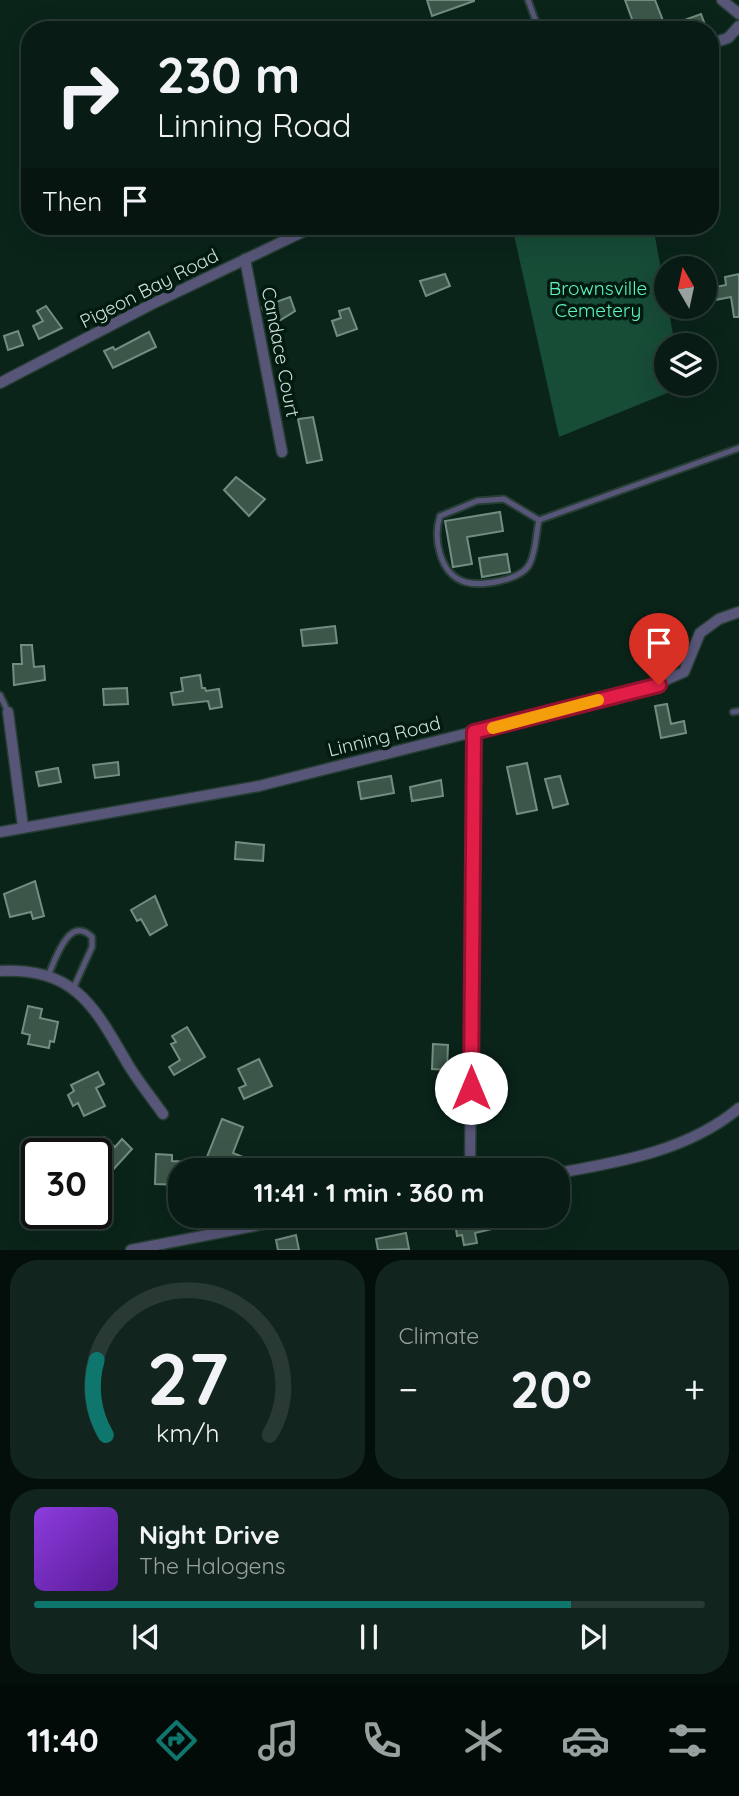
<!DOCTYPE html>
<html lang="en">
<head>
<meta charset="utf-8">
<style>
  :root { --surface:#081b14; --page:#11241d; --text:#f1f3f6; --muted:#98a1a0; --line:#293934; --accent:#0f766e }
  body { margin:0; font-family:Quicksand,sans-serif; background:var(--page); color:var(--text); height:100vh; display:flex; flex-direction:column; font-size:26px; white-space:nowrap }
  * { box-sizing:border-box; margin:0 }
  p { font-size:23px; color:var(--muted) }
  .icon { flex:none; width:38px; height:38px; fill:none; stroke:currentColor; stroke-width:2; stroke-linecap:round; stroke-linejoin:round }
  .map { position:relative; height:1250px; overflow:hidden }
  .sheet { display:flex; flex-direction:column; gap:10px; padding:10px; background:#040f0b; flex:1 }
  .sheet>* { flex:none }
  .banner { position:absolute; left:21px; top:21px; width:698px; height:214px; border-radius:28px; box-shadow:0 7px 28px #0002,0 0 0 2px var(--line); background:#081b14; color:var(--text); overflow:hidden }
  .needle { width:46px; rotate:351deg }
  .controls { position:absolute; left:654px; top:256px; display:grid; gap:14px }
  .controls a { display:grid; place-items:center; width:63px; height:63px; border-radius:50%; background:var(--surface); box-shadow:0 7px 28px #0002,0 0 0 2px var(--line); font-size:35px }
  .speed { position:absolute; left:21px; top:1138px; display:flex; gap:14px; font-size:35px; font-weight:700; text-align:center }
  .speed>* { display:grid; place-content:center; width:91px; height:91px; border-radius:50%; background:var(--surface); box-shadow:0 7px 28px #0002,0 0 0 2px var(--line); line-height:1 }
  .speed .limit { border:4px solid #111; border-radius:10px; background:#fff; color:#111 }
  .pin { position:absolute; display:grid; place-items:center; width:60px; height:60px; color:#fff; margin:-72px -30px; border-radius:50% 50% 50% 0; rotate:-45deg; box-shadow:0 0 7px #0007 }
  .pin .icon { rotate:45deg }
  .me { position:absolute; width:77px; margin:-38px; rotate:0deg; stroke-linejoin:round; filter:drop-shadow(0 0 5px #0008) }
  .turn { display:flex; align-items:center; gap:24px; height:147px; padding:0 21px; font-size:32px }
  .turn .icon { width:91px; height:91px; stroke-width:2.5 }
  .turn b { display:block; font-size:49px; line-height:60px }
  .then { display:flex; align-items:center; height:66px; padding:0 21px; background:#0003; gap:14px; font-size:26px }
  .big { font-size:52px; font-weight:800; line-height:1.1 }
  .sheet .card { flex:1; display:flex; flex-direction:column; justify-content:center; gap:10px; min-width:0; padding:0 24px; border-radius:28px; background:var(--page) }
  .sheet .dial { align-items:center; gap:0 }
  .dial svg { height:182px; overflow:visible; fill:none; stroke:var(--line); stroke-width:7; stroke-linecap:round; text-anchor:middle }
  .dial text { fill:var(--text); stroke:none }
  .song { display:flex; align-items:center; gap:21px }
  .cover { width:84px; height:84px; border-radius:10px; background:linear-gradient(135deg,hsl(270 70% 55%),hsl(270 70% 35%)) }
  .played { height:7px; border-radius:4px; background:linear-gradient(90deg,var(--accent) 80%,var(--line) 80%) }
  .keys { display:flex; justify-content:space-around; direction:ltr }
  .heat { display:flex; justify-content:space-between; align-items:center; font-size:38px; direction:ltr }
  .sheet .tiles { flex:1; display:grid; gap:10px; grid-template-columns:1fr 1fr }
  .card:last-child { grid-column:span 2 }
  .trip { position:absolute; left:168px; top:1158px; width:402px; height:70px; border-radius:28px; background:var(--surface); box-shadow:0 7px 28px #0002,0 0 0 2px var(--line); font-weight:800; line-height:70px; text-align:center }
  .menu { display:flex; height:112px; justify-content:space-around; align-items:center; background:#030b08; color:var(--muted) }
  .menu .icon { width:49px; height:49px }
  .menu .selected { color:var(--accent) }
  .menu b { font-size:32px; color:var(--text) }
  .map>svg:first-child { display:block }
</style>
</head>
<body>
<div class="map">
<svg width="739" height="1250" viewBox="0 0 739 1250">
  <rect width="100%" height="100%" fill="#0a241a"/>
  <!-- green -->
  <polygon fill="#174c37" points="512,226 653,226 675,345 667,345 667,383 682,383 682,387 559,437"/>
  <!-- building -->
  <g fill="#3c574a" stroke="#718e80" stroke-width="2">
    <polygon points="427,0 474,0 474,1 432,16"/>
    <polygon points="625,0 655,0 665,26 636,30"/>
    <polygon points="701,14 707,30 682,30 679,22"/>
    <polygon points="445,274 450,286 426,296 420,281"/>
    <polygon points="739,274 739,317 734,317 731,297 705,302 705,289 726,285 725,277"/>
    <polygon points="290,297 295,311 279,321 278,318 268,322 262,307"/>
    <polygon points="46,306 62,328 39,339 33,326 43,321 37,311"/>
    <polygon points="349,308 357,329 337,336 332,321 341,318 339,311"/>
    <polygon points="18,331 23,345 8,350 4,336"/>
    <polygon points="149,332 156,347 113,368 104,351 113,347 115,350"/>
    <polygon points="313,417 322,460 307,463 298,419"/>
    <polygon points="236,477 265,499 249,516 224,490"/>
    <polygon points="500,512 503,531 467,537 472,564 453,567 445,521"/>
    <polygon points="507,554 510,572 482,577 479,558"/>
    <polygon points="335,626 337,643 303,646 301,630"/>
    <polygon points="21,645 32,645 34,667 44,666 45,680 14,685 13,664 22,664"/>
    <polygon points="200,675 202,688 205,688 206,691 219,689 222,707 210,709 208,701 173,705 171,693 183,691 181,678"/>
    <polygon points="127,688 128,704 104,705 103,689"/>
    <polygon points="667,704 671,724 684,721 686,733 661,738 655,706"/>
    <polygon points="118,762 119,775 95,778 93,765"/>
    <polygon points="527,763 537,810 517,814 507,767"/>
    <polygon points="58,768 61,782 39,786 36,772"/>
    <polygon points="391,776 394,793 361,799 358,782"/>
    <polygon points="560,776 568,804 553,808 545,779"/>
    <polygon points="441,780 443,796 412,801 410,787"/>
    <polygon points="236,842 264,845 263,861 235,859"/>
    <polygon points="35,881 44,916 33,919 31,912 10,917 4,894"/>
    <polygon points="155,896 167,925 150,935 141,919 137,921 131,910"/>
    <polygon points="28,1006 42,1009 40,1018 58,1022 54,1042 50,1041 49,1048 28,1044 30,1035 22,1033"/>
    <polygon points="187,1027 205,1057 174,1075 169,1067 180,1060 171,1044 176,1042 172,1036"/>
    <polygon points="433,1044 448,1045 447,1070 432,1069"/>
    <polygon points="259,1059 272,1086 244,1099 239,1088 246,1085 238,1069"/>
    <polygon points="98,1072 104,1084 96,1088 105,1106 84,1116 78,1103 73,1106 68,1095 74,1091 71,1085"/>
    <polygon points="222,1119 243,1127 233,1153 253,1161 249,1171 207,1157"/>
    <polygon points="104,1137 115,1147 122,1139 132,1149 110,1173 96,1160 96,1153 89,1153"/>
    <polygon points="156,1154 172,1155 172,1161 191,1162 191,1171 180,1171 180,1185 155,1184"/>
    <polygon points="454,1216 490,1216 492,1229 475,1233 477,1243 464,1245 462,1235 457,1236"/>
    <polygon points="406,1233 409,1249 378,1250 376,1239"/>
    <polygon points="296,1235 299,1250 278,1250 276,1240"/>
  </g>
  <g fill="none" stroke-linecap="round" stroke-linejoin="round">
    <!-- lane casing -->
    <g stroke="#263e34" stroke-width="9">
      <g id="lane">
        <polyline points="528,0 539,30"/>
        <path d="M504 499 539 520C536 533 536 551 530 563 523 580 481 587 465 582 439 574 433 537 440 516L477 501Z"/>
        <polyline points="539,520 739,448"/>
        <polyline points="0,695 8,712"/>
        <polyline points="733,712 739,711"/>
        <path d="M48 976C55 960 69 914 92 937V947L73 989"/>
      </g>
    </g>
    <!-- street casing -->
    <g stroke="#263e34" stroke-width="13">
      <g id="street">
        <polyline points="722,0 739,14"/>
        <polyline points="710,44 728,38 739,26"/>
        <polyline points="245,259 282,452"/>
        <polyline points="0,383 152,304 315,226"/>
        <polyline points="8,712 23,827"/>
        <polyline points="0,832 259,786 647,688 684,672 700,633 719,619 739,612"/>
        <path d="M0 971C74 968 93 1004 126 1061 137 1080 151 1097 163 1114"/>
        <polyline points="470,1171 474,732"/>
        <path d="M558 1173C621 1162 689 1150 739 1108"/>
        <polyline points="131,1250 305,1216"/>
      </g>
    </g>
    <!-- lane -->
    <use href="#lane" stroke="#585678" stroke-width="5"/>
    <!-- street -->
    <use href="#street" stroke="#585678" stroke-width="10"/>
  </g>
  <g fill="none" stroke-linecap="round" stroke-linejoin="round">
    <!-- route casing -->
    <g stroke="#92132f" stroke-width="18">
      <polyline id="route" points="471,1088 474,732 659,685"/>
    </g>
    <!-- route -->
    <use href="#route" stroke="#e11d48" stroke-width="12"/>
    <!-- slow -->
    <polyline stroke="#f59e0b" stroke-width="12" points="493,728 598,700"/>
  </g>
  <g text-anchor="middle" stroke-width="7" stroke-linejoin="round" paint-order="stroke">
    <!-- street labels -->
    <g font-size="19" fill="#d0dfd7" stroke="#021b11">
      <text transform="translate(149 288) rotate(-27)" y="7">Pigeon Bay Road</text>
      <text transform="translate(281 352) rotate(79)" y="7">Candace Court</text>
      <text transform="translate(384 736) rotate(-14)" y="7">Linning Road</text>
    </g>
    <!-- park labels -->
    <g font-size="19" fill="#62f5bb" stroke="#021b11">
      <text x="598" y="295">Brownsville<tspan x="598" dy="22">Cemetery</tspan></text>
    </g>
  </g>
</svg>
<div class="controls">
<a><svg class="needle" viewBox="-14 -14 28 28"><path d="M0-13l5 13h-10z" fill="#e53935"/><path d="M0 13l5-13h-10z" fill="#98a1a0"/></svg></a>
<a><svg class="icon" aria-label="layers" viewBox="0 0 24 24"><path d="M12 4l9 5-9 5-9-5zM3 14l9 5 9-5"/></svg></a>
</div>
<div class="speed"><div class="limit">30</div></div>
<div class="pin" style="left:659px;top:685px;background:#d93025"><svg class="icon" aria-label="arrive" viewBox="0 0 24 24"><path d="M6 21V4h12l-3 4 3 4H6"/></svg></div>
<svg class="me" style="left:471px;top:1088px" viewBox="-20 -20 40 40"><circle r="19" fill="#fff"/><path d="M0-13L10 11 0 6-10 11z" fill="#e11d48"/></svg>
<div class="trip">11:41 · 1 min · 360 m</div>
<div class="banner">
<div class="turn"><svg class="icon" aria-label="right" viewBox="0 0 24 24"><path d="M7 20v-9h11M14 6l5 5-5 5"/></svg><div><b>230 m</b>Linning Road</div></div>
<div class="then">Then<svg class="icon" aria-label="arrive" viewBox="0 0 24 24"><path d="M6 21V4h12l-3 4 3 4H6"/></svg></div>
</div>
</div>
<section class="sheet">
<div class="tiles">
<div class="card dial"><svg viewBox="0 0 100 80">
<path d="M14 69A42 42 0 1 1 86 69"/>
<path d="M14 69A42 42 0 0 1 10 36" stroke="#0f766e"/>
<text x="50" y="56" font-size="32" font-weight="700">27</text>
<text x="50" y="72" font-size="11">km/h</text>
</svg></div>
<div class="card"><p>Climate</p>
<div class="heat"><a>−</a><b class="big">20°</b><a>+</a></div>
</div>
<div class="card">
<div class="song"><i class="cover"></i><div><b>Night Drive</b><p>The Halogens</p></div></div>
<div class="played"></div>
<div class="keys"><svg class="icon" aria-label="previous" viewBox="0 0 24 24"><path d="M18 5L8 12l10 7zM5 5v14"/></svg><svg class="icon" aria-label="pause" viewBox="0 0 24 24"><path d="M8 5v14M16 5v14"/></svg><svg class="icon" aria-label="next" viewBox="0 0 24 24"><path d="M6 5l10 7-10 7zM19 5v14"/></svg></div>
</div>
</div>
</section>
<nav class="menu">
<b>11:40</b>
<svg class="icon selected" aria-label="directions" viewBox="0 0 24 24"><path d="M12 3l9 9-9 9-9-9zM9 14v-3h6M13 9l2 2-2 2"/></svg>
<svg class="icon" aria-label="music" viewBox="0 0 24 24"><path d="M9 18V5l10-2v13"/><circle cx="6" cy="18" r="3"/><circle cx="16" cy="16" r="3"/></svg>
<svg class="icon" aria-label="phone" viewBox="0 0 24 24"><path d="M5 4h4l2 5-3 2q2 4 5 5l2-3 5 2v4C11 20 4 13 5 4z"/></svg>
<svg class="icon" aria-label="climate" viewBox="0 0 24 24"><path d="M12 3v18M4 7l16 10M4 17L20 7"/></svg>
<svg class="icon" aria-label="car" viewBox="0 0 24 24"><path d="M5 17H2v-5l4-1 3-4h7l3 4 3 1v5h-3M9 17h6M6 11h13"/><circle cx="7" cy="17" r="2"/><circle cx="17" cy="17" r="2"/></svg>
<svg class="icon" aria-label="filters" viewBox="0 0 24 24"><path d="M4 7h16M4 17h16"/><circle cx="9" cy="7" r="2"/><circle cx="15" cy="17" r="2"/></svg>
</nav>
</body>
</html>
